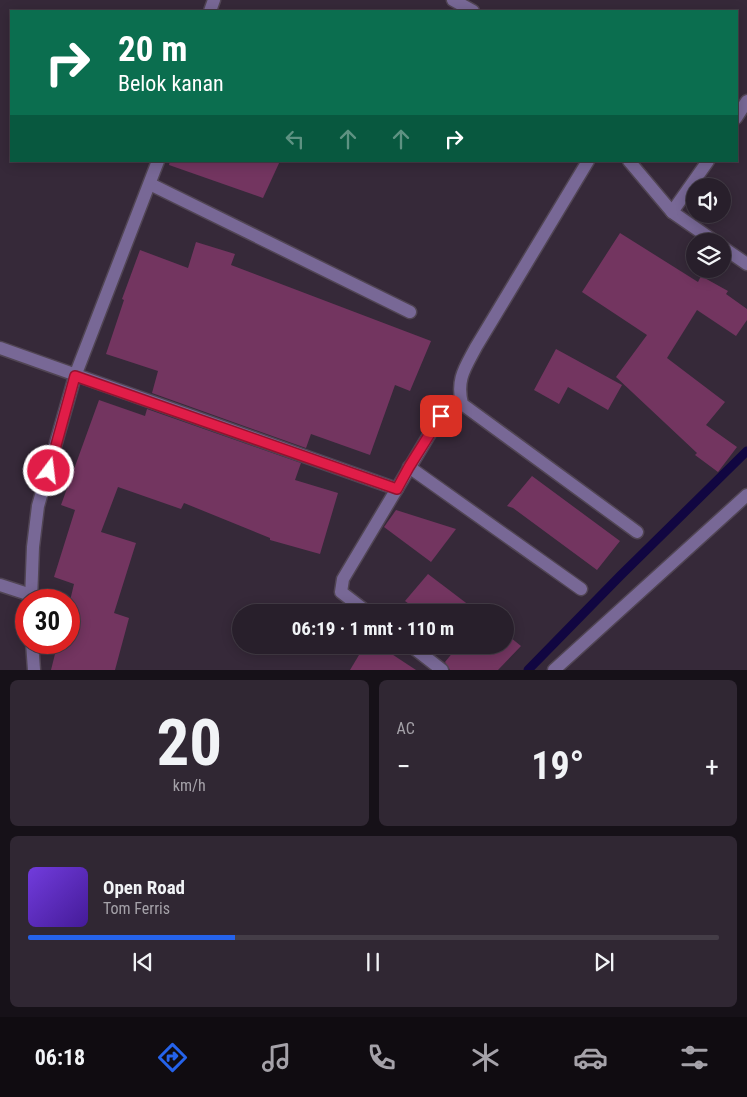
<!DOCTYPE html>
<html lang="id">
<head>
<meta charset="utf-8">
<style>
  :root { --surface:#281f2b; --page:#302733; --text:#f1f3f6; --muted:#a5a2a9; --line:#443d47; --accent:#2563eb }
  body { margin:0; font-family:"Roboto Condensed",sans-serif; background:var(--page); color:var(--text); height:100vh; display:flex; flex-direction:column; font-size:19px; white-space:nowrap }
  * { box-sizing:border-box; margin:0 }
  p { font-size:16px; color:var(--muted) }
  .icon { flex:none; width:28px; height:28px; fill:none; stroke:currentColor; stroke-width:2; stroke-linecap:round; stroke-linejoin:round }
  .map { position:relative; height:670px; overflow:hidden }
  .side { display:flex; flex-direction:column; gap:10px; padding:10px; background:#161118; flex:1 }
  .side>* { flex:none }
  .hud { position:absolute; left:10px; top:10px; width:728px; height:152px; border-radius:0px; box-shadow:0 2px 12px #0003,0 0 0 1px var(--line); background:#0b6e4f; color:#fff; overflow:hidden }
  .buttons { position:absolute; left:686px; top:178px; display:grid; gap:10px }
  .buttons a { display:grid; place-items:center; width:45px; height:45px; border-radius:50%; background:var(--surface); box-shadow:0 2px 12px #0003,0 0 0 1px var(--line); font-size:25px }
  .speed { position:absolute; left:15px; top:589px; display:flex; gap:10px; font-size:25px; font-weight:700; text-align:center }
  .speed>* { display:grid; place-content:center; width:65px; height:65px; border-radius:50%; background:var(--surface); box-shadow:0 2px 12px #0003,0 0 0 1px var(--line); line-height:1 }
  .speed .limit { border:8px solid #d22; background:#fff; color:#111 }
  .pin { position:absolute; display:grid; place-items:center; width:42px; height:42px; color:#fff; margin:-21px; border-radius:10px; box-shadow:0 2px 8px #0006 }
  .me { position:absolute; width:55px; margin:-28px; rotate:15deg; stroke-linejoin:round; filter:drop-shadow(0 0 4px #0008) }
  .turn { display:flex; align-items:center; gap:18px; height:105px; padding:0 25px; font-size:22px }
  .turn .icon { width:65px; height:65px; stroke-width:2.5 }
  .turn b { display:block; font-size:35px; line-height:42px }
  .lanes { display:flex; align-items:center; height:48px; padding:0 25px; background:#0003; justify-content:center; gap:25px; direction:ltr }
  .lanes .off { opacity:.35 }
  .big { font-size:38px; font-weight:700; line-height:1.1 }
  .side .card { flex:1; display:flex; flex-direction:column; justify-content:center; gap:8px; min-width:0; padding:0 18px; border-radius:8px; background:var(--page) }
  .side .dial { align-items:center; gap:0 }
  .dial b { font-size:65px; line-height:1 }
  .song { display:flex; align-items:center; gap:15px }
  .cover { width:60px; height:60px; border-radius:8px; background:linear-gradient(135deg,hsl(260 70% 55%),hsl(260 70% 35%)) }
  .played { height:5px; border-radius:2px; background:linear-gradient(90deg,var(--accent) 30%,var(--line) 30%) }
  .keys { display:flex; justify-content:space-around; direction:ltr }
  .heat { display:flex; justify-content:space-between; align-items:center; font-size:28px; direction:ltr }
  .side .tiles { flex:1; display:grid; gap:10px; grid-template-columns:1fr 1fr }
  .card:last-child { grid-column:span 2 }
  .trip { position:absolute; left:232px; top:604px; width:282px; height:50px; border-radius:25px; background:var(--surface); box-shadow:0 2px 12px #0003,0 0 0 1px var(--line); font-weight:700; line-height:50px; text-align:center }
  .tab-bar { display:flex; height:80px; justify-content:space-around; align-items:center; background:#100c11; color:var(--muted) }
  .tab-bar .icon { width:35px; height:35px }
  .tab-bar .current { color:var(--accent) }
  .tab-bar b { font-size:22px; color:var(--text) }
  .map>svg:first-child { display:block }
</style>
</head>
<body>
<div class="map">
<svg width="747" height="670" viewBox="0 0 747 670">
  <rect width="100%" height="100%" fill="#362939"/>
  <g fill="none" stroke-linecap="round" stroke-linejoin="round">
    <!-- stream -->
    <polyline stroke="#110641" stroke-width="9" points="528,670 621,575 747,451"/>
  </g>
  <!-- building -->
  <g fill="#733560">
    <polygon points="170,161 280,161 263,198 169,165"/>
    <polygon points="620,233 698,282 701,276 728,291 726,294 747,309 747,320 736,336 697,310 667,358 725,402 706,425 737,447 718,472 695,455 697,453 616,377 647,335 582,292"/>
    <polygon points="196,242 235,254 231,265 431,341 410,391 395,385 370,455 311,434 306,448 152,393 158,371 106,354 124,300 122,299 140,250 188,268"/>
    <polygon points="556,349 622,385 608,410 568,387 559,404 534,390"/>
    <polygon points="99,400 145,416 147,409 301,463 295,480 338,493 320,554 270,540 270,538 184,503 181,509 118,487 101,532 136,543 114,613 129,618 115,670 51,670 58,642 69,642 69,605 74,584 54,577 75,510 61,505"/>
    <polygon points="532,476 620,541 597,570 513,508 507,506"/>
    <polygon points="396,510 456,529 431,562 384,527"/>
    <polygon points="428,574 478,612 420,612 405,601"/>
    <polygon points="506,634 521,646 498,670 450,670 445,662 459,645 506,645"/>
    <polygon points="365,645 378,645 416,670 350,670"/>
  </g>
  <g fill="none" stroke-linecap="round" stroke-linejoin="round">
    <!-- street casing -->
    <g stroke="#514554" stroke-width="15">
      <g id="street">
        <polyline points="453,0 473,11"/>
        <polyline points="210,11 214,0"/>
        <polyline points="736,118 747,101"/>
        <path d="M588 161 476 347C465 368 456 379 462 404L637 532"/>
        <polyline points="629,161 672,212 714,241"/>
        <polyline points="150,184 410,312"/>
        <polyline points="672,212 708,161"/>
        <polyline points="722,247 747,264"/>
        <polyline points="0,348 397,489"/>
        <polyline points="409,467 581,589"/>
        <polyline points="0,585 31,595"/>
        <polyline points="31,600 33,547 38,506 75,376 158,161"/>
        <polyline points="367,612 341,592 343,579 441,415"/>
        <polyline points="32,642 34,670"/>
        <polyline points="410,645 442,670"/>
        <polyline points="554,670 747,495"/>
      </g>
    </g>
    <!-- street -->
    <use href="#street" stroke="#786896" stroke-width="12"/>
  </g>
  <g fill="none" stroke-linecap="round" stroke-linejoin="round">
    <!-- route casing -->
    <g stroke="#92132f" stroke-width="12">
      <polyline id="route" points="49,471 75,376 397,489 409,467 441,416"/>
    </g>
    <!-- route -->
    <use href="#route" stroke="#e11d48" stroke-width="9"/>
  </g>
</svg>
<div class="buttons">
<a><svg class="icon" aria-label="sound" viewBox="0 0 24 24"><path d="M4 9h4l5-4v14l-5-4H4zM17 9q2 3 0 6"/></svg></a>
<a><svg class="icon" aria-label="layers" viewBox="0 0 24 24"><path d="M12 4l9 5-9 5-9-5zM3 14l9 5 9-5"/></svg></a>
</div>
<div class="speed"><div class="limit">30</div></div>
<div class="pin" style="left:441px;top:416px;background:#d93025"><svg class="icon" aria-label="arrive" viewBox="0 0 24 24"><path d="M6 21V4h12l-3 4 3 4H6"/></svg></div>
<svg class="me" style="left:49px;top:471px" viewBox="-20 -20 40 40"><circle r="17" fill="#e11d48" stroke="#fff" stroke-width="3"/><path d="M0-11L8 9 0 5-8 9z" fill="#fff"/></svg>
<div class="trip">06:19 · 1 mnt · 110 m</div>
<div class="hud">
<div class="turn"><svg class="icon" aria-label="right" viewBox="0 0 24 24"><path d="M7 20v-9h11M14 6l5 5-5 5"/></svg><div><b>20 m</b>Belok kanan</div></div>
<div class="lanes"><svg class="icon off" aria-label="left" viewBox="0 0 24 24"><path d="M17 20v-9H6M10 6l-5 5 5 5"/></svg><svg class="icon off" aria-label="ahead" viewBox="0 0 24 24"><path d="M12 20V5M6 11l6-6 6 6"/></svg><svg class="icon off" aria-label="ahead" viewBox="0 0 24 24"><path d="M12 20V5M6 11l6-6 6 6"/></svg><svg class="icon" aria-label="right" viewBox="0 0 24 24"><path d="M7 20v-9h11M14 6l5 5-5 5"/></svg></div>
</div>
</div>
<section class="side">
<div class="tiles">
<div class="card dial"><b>20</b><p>km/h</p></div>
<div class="card"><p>AC</p>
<div class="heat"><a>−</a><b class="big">19°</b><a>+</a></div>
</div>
<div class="card">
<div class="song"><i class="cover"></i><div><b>Open Road</b><p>Tom Ferris</p></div></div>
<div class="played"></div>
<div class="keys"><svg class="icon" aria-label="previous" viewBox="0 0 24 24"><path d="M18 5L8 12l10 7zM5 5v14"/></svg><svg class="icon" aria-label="pause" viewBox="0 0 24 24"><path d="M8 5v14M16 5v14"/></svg><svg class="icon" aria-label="next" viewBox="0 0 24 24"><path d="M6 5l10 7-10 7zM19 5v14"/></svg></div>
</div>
</div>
</section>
<nav class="tab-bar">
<b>06:18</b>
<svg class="icon current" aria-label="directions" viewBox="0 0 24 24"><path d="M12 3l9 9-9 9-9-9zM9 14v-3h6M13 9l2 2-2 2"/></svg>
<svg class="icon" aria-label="music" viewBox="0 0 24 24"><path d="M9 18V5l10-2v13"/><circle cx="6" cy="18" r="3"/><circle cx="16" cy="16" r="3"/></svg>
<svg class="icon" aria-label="phone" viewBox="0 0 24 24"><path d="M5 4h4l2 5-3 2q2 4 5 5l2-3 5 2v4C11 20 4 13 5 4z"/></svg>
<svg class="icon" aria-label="climate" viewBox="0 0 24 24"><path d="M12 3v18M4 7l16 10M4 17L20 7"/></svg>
<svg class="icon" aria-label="car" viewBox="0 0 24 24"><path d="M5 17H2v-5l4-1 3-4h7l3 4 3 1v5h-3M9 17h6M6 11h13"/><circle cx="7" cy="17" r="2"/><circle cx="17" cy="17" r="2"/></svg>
<svg class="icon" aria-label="filters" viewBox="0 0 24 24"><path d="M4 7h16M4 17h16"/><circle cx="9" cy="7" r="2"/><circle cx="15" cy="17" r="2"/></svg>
</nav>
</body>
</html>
